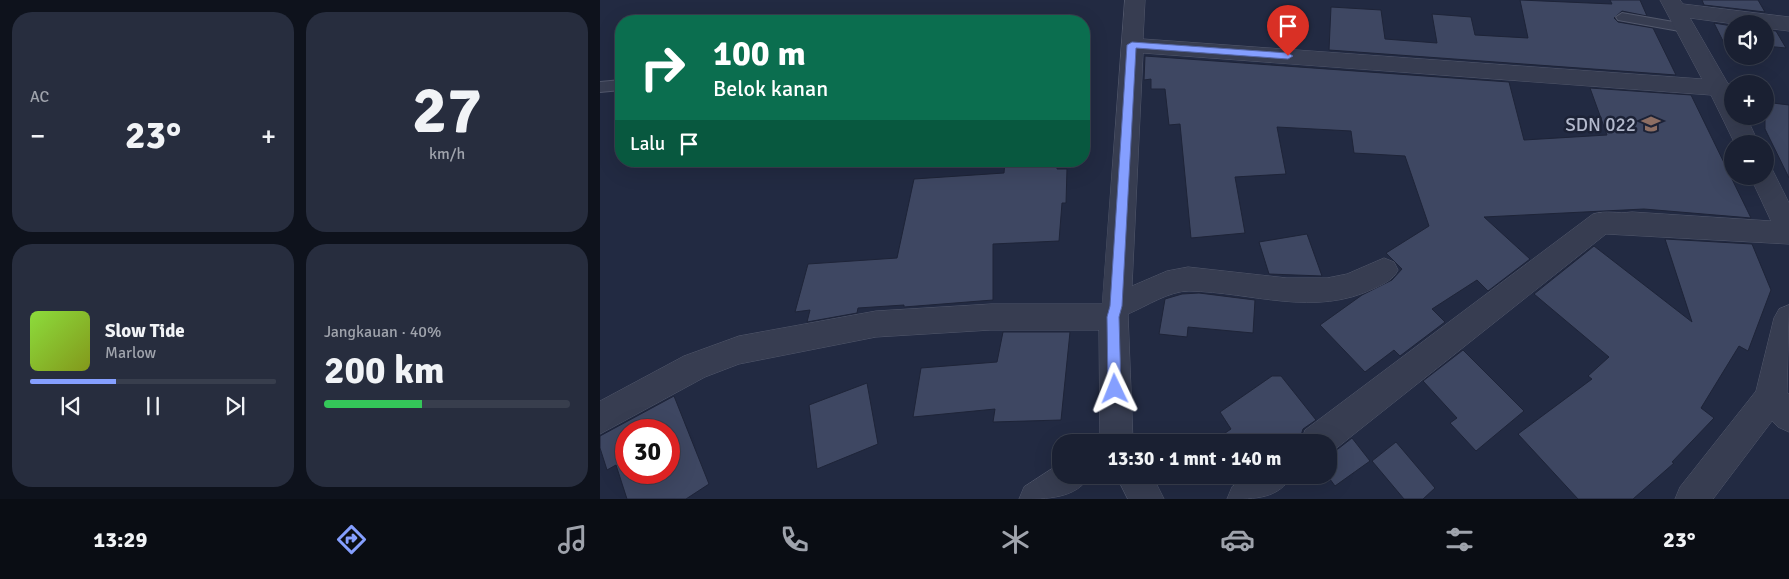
<!DOCTYPE html>
<html lang="id">
<head>
<meta charset="utf-8">
<style>
  :root { --surface:#1a2032; --page:#272d3e; --text:#f1f3f6; --muted:#9fa3ac; --line:#383e4d; --accent:#859fff }
  body { margin:0; font-family:Signika,sans-serif; background:var(--page); color:var(--text); height:100vh; display:flex; flex-direction:column; font-size:19px; white-space:nowrap }
  * { box-sizing:border-box; margin:0 }
  p { font-size:16px; color:var(--muted) }
  .icon { flex:none; width:28px; height:28px; fill:none; stroke:currentColor; stroke-width:2; stroke-linecap:round; stroke-linejoin:round }
  .map { position:relative; flex:1; overflow:hidden }
  .panel { display:flex; flex-direction:column; gap:12px; padding:12px; background:#0e121c; width:600px }
  .panel>* { flex:none }
  .top-card { position:absolute; left:15px; top:15px; width:475px; height:152px; border-radius:20px; box-shadow:0 5px 20px #0002,0 0 0 1px var(--line); background:#0b6e4f; color:#fff; overflow:hidden }
  .controls { position:absolute; left:1124px; top:15px; display:grid; gap:10px }
  .controls a { display:grid; place-items:center; width:50px; height:50px; border-radius:50%; background:var(--surface); box-shadow:0 5px 20px #0002,0 0 0 1px var(--line); font-size:25px }
  .speed { position:absolute; left:15px; top:419px; display:flex; gap:10px; font-size:25px; font-weight:700; text-align:center }
  .speed>* { display:grid; place-content:center; width:65px; height:65px; border-radius:50%; background:var(--surface); box-shadow:0 5px 20px #0002,0 0 0 1px var(--line); line-height:1 }
  .speed .limit { border:8px solid #d22; background:#fff; color:#111 }
  .pin { position:absolute; display:grid; place-items:center; width:42px; height:42px; color:#fff; margin:-51px -21px; border-radius:50% 50% 50% 0; rotate:-45deg; box-shadow:0 0 5px #0007 }
  .pin .icon { rotate:45deg }
  .me { position:absolute; width:55px; margin:-28px; rotate:358deg; stroke-linejoin:round; filter:drop-shadow(0 0 4px #0008) }
  .turn { display:flex; align-items:center; gap:18px; height:105px; padding:0 15px; font-size:22px }
  .turn .icon { width:65px; height:65px; stroke-width:2.5 }
  .turn b { display:block; font-size:35px; line-height:42px }
  .then { display:flex; align-items:center; height:48px; padding:0 15px; background:#0003; gap:10px; font-size:19px }
  .big { font-size:38px; font-weight:700; line-height:1.1 }
  .panel .tile { flex:1; display:flex; flex-direction:column; justify-content:center; gap:8px; min-width:0; padding:0 18px; border-radius:20px; background:var(--page) }
  .panel .dial { align-items:center; gap:0 }
  .dial b { font-size:65px; line-height:1 }
  .song { display:flex; align-items:center; gap:15px }
  .cover { width:60px; height:60px; border-radius:8px; background:linear-gradient(135deg,hsl(90 70% 55%),hsl(70 70% 35%)) }
  .played { height:5px; border-radius:2px; background:linear-gradient(90deg,var(--accent) 35%,var(--line) 35%) }
  .keys { display:flex; justify-content:space-around; direction:ltr }
  .heat { display:flex; justify-content:space-between; align-items:center; font-size:28px; direction:ltr }
  .charge { height:8px; border-radius:4px; background:linear-gradient(90deg,#34c759 40%,var(--line) 0) }
  .panel .tiles { flex:1; display:grid; gap:12px; grid-template-columns:repeat(2,1fr) }
  .trip { position:absolute; left:452px; top:434px; width:285px; height:50px; border-radius:20px; background:var(--surface); box-shadow:0 5px 20px #0002,0 0 0 1px var(--line); font-weight:700; line-height:50px; text-align:center }
  .dock { display:flex; height:80px; justify-content:space-around; align-items:center; background:#0a0d14; color:var(--muted) }
  .dock .icon { width:35px; height:35px }
  .dock .current { color:var(--accent) }
  .dock b { font-size:22px; color:var(--text) }
  main { display:flex; flex:1; min-height:0 }
  .map>svg:first-child { display:block }
</style>
</head>
<body>
<main>
<section class="panel">
<div class="tiles">
<div class="tile"><p>AC</p>
<div class="heat"><a>−</a><b class="big">23°</b><a>+</a></div>
</div>
<div class="tile dial"><b>27</b><p>km/h</p></div>
<div class="tile">
<div class="song"><i class="cover"></i><div><b>Slow Tide</b><p>Marlow</p></div></div>
<div class="played"></div>
<div class="keys"><svg class="icon" aria-label="previous" viewBox="0 0 24 24"><path d="M18 5L8 12l10 7zM5 5v14"/></svg><svg class="icon" aria-label="pause" viewBox="0 0 24 24"><path d="M8 5v14M16 5v14"/></svg><svg class="icon" aria-label="next" viewBox="0 0 24 24"><path d="M6 5l10 7-10 7zM19 5v14"/></svg></div>
</div>
<div class="tile"><p>Jangkauan · 40%</p><b class="big">200 km</b><div class="charge"></div></div>
</div>
</section>
<div class="map">
<svg width="1189" height="499" viewBox="0 0 1189 499">
  <rect width="100%" height="100%" fill="#222a42"/>
  <!-- building -->
  <g fill="#3e4762" stroke="#1e2438" fill-rule="evenodd">
    <polygon points="920,0 1012,4 1010,0 1040,0 1047,16 1022,11 1014,18 1018,22 1053,28 1076,75 729,50 731,7 781,10 785,39 837,43 832,14 871,17 875,35 928,38"/>
    <polygon points="1102,0 1158,0 1165,12 1104,5"/>
    <polygon points="1114,23 1132,26 1132,44 1124,43"/>
    <polygon points="1165,30 1176,31 1186,48 1165,46"/>
    <polygon points="545,56 909,82 924,140 1007,135 990,88 1091,95 1151,218 1044,209 884,217 930,259 888,291 877,280 832,309 845,322 800,356 794,350 765,372 720,325 762,295 792,280 802,269 786,253 829,226 805,156 754,153 751,131 677,127 686,174 635,177 645,233 591,238 580,124 569,125 565,89 551,89 551,79 544,80"/>
    <polygon points="1165,102 1189,105 1189,178 1165,129"/>
    <polygon points="405,161 457,161 457,169 467,169 466,203 462,203 459,241 393,244 393,300 304,307 304,305 258,308 257,313 207,322 210,310 195,312 208,264 297,258 314,179 404,173"/>
    <polygon points="707,234 722,276 669,274 659,242"/>
    <polygon points="1065,239 1152,244 1171,290 1148,351 1139,346 1101,408 1114,418 1072,462 1074,463 1033,499 978,499 918,434 992,379 988,376 1009,357 934,294 994,246 1092,322"/>
    <polygon points="599,293 655,300 653,333 588,327 587,337 559,334 565,299 582,294"/>
    <polygon points="403,332 470,332 461,420 393,422 395,409 313,417 321,368 397,362"/>
    <polygon points="863,350 924,411 876,451 850,423 857,418 823,381"/>
    <polygon points="672,376 681,376 716,420 703,429 699,442 612,442 631,429 620,412"/>
    <polygon points="267,383 278,444 217,469 209,405"/>
    <path d="M74 396 109 484 86 499H27L16 465 7 470 0 448V436ZM26 430H69V472H26Z"/>
    <polygon points="752,438 770,461 735,486 727,475 729,456"/>
    <polygon points="796,442 835,488 823,499 804,499 772,461"/>
  </g>
  <g fill="none" stroke-linecap="round" stroke-linejoin="round">
    <!-- lane casing -->
    <g stroke="#52586c" stroke-width="2">
      <g id="lane">
        <polygon points="1022,13 1085,24 1091,28 1085,32 1018,20 1016,17"/>
        <polygon points="21,80 21,90 0,92 0,82"/>
      </g>
    </g>
    <!-- street casing -->
    <g stroke="#52586c" stroke-width="1">
      <g id="street">
        <path d="M525 0H545L543 39 1102 79 1060 0H1080L1083 4 1189 17V31L1165 28V24H1135L1090 18 1127 82 1132 88V116H1146L1159 144H1135L1111 95 543 53 532 286 567 271 588 267 687 278H727L747 274 784 258 794 262 798 270C793 280 785 283 775 288 715 318 652 292 589 291 569 291 547 306 528 314L533 442H500L499 330H391L276 337 139 364 105 377 0 434V401L84 356 139 336 276 311 391 304H502Z"/>
        <path d="M1165 167 1172 169 1189 203V244L1006 234 729 454V442H701L705 430 993 214C1006 210 1018 214 1032 212L1171 221 1150 176H1165Z"/>
        <polygon points="1189,305 1187,393 1189,394 1189,432 1178,427 1172,421 1113,499 1075,499 1080,487 1156,391 1174,318 1179,309"/>
        <path d="M461 463V475H490C477 499 447 499 419 499L424 487Z"/>
        <polygon points="516,475 552,475 564,499 528,499"/>
        <path d="M647 475H692C679 499 656 499 627 499L632 487Z"/>
      </g>
    </g>
    <!-- lane -->
    <use href="#lane" fill="#373d51" fill-rule="evenodd"/>
    <!-- street -->
    <use href="#street" fill="#373d51" fill-rule="evenodd"/>
  </g>
  <!-- route -->
  <polygon fill="#859fff" stroke="#5667a6" points="532,42 688,53 693,56 688,59 536,48 522,306 519,317 521,389 519,393 515,395 510,393 508,389 507,317 510,306 527,45"/>
  <!-- icons -->
  <defs>
    <g id="school-bare" transform="scale(1.5)"><path d="M0-5L7-2L0 1L-7-2ZM-4 1L0 2.5L4 1V4Q0 6-4 4Z" fill="#8d6e63" stroke="#1c2236" stroke-width="2.5" paint-order="stroke"/></g>
  </defs>
  <g fill-rule="evenodd">
    <use href="#school-bare" x="1051" y="124"/>
  </g>
  <g text-anchor="middle" stroke-width="5" stroke-linejoin="round" paint-order="stroke">
    <!-- poi labels -->
    <g font-size="19" fill="#b3b9cc" stroke="#1c2236" text-anchor="end">
      <text x="1036" y="131">SDN 022</text>
    </g>
  </g>
</svg>
<div class="controls">
<a><svg class="icon" aria-label="sound" viewBox="0 0 24 24"><path d="M4 9h4l5-4v14l-5-4H4zM17 9q2 3 0 6"/></svg></a>
<a>+</a>
<a>−</a>
</div>
<div class="speed"><div class="limit">30</div></div>
<div class="pin" style="left:688px;top:56px;background:#d93025"><svg class="icon" aria-label="arrive" viewBox="0 0 24 24"><path d="M6 21V4h12l-3 4 3 4H6"/></svg></div>
<svg class="me" style="left:515px;top:389px" viewBox="-20 -20 40 40"><path d="M0-17L14 15 0 8-14 15z" fill="#859fff" stroke="#fff" stroke-width="4"/></svg>
<div class="trip">13:30 · 1 mnt · 140 m</div>
<div class="top-card">
<div class="turn"><svg class="icon" aria-label="right" viewBox="0 0 24 24"><path d="M7 20v-9h11M14 6l5 5-5 5"/></svg><div><b>100 m</b>Belok kanan</div></div>
<div class="then">Lalu<svg class="icon" aria-label="arrive" viewBox="0 0 24 24"><path d="M6 21V4h12l-3 4 3 4H6"/></svg></div>
</div>
</div>
</main>
<nav class="dock">
<b>13:29</b>
<svg class="icon current" aria-label="directions" viewBox="0 0 24 24"><path d="M12 3l9 9-9 9-9-9zM9 14v-3h6M13 9l2 2-2 2"/></svg>
<svg class="icon" aria-label="music" viewBox="0 0 24 24"><path d="M9 18V5l10-2v13"/><circle cx="6" cy="18" r="3"/><circle cx="16" cy="16" r="3"/></svg>
<svg class="icon" aria-label="phone" viewBox="0 0 24 24"><path d="M5 4h4l2 5-3 2q2 4 5 5l2-3 5 2v4C11 20 4 13 5 4z"/></svg>
<svg class="icon" aria-label="climate" viewBox="0 0 24 24"><path d="M12 3v18M4 7l16 10M4 17L20 7"/></svg>
<svg class="icon" aria-label="car" viewBox="0 0 24 24"><path d="M5 17H2v-5l4-1 3-4h7l3 4 3 1v5h-3M9 17h6M6 11h13"/><circle cx="7" cy="17" r="2"/><circle cx="17" cy="17" r="2"/></svg>
<svg class="icon" aria-label="filters" viewBox="0 0 24 24"><path d="M4 7h16M4 17h16"/><circle cx="9" cy="7" r="2"/><circle cx="15" cy="17" r="2"/></svg>
<b>23°</b>
</nav>
</body>
</html>
